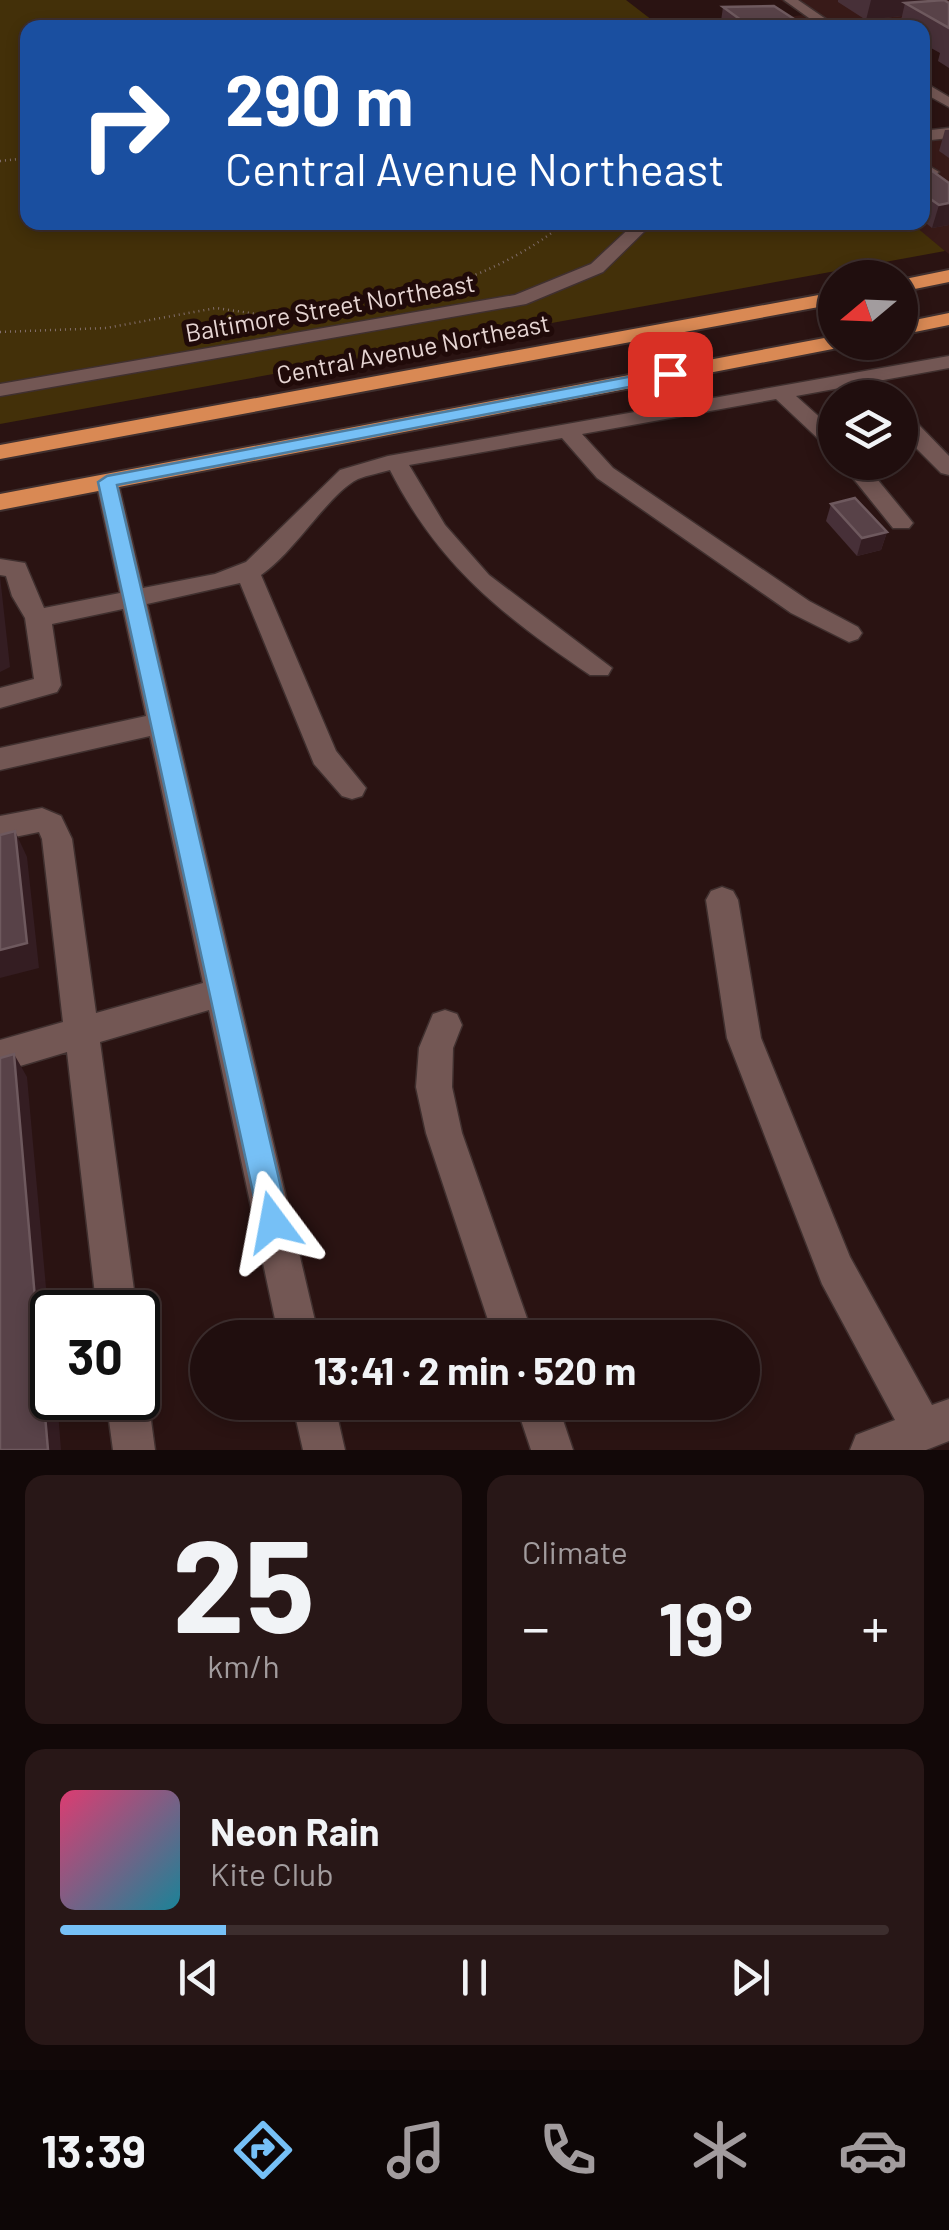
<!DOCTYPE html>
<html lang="en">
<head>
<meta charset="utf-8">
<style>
  :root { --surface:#200e0e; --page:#281717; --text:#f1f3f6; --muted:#a29c9e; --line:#3d2e2e; --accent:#76c0f6 }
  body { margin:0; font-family:Barlow,sans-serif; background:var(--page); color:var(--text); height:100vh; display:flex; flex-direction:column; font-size:38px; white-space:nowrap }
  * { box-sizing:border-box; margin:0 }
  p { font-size:32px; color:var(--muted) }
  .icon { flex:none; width:55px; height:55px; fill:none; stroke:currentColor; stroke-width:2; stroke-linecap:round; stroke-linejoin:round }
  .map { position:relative; height:1450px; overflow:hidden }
  .drawer { display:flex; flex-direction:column; gap:25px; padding:25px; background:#120808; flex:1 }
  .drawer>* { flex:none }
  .guide { position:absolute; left:20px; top:20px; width:910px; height:210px; border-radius:20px; box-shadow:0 5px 15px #0003,0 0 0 2px var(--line); background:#1a4fa0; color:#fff; overflow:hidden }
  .needle { width:65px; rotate:251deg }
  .buttons { position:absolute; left:818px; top:260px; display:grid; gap:20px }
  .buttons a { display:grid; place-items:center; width:100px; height:100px; border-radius:50%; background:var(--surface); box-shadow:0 5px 15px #0003,0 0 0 2px var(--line); font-size:50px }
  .speed { position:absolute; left:30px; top:1290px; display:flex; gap:20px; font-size:50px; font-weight:700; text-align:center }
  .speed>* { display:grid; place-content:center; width:130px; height:130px; border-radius:50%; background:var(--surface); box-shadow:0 5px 15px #0003,0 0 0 2px var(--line); line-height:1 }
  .speed .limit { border:5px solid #111; border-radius:15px; background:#fff; color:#111 }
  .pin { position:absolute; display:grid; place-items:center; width:85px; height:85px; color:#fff; margin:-42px; border-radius:20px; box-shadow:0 5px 15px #0006 }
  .me { position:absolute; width:110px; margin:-55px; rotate:347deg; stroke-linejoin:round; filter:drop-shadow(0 0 8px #0008) }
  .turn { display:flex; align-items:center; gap:35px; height:210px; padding:0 40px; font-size:45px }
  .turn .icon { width:130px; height:130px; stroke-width:2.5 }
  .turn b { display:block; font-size:70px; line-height:85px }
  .big { font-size:75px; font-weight:700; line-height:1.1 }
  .drawer .card { flex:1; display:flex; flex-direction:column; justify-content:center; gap:15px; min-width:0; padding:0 35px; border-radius:20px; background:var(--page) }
  .drawer .dial { align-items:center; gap:0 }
  .dial b { font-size:130px; line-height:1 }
  .song { display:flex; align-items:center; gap:30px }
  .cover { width:120px; height:120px; border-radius:15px; background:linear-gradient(135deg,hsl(340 70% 55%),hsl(190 70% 35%)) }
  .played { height:10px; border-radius:5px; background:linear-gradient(90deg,var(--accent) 20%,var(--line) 20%) }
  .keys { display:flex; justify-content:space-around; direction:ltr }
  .heat { display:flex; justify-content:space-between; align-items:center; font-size:55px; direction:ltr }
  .drawer .tiles { flex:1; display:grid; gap:25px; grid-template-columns:1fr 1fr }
  .card:last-child { grid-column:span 2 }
  .trip { position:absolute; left:190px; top:1320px; width:570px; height:100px; border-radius:50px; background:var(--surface); box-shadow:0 5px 15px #0003,0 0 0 2px var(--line); font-weight:700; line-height:100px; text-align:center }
  .dock { display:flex; height:160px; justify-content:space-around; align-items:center; background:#0d0606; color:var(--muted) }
  .dock .icon { width:70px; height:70px }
  .dock .on { color:var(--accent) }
  .dock b { font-size:45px; color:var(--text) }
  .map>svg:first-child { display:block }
</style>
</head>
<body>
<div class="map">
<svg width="949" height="1450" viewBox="0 0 949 1450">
  <rect width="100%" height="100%" fill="#2a1312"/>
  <!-- built -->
  <g fill="#381a18">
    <polygon points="780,0 949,0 949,16 863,27 700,28 803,15"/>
    <polygon points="949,136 949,254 909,223 922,222 923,140"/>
  </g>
  <!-- green -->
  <polygon fill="#433009" points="0,0 626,0 661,27 28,28 28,222 910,222 945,251 0,424"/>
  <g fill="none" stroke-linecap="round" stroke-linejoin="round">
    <!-- minor casing -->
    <g stroke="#40302f" stroke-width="3">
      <g id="minor">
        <polygon points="784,0 798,0 839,28 823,28"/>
        <polygon points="949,13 949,21 867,28 873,24"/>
        <polygon points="922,81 949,97 949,107 922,92"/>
        <polygon points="949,128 949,138 922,141 922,131"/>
        <polygon points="922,162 939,172 922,182"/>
        <polygon points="636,222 654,222 603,272 526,304 0,396 0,384 515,295 591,264"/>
        <path d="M949 356V368L796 396 835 431V448L827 447 776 399 582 434 613 468 809 601 858 627 862 633 858 639 849 642 791 613 597 478 562 438 409 465 445 525 489 575 612 668 608 675H590C502 615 439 566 390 470 380 473 368 475 358 479 329 493 295 552 261 575L336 751 366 788 362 796 352 799 342 796 314 764 240 583 147 604 319 1338H279L209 1010 100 1042 137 1312H97L67 1052 0 1072V1040L63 1022 42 839 39 832 0 840V816L42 808 61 816 72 839 96 1013 203 983 150 736 0 770V748L146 716 123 609 52 624 61 685 57 692 0 708V688L34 679 25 618 12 596 6 576 0 575V559L25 563 44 608 120 593 96 482 107 475 118 482 143 588 215 574 246 562 340 470 388 456Z"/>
        <polygon points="909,422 917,423 949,456 949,475 941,473 901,433 900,426"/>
        <polygon points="840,462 863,462 909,518 913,523 909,528 893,528"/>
        <polygon points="722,887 733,891 738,900 761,1038 850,1257 932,1405 949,1399 949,1441 926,1450 850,1450 856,1435 895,1420 822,1284 727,1038 706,900 711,891"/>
        <polygon points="445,1010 457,1014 462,1025 453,1048 452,1087 462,1133 534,1338 494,1338 426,1133 416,1087 419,1048 433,1014"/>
        <polygon points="138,1382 148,1398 155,1450 113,1450 106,1398 138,1398"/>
        <polygon points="292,1402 334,1402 345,1450 303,1450"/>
        <polygon points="515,1402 557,1402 573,1450 531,1450"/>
      </g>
    </g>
    <!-- highway casing -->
    <g stroke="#40302f" stroke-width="4">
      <g id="highway">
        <polygon points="949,270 949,282 900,292 900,280"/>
        <polygon points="835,292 835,304 0,459 0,445"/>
        <polygon points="949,313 949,325 900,335 900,323"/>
        <polygon points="835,336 835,342 845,342 843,347 0,510 0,494"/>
      </g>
    </g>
    <!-- path -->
    <g stroke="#826e6c" stroke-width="2.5" stroke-dasharray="1 4" stroke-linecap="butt">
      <polyline points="0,161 28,158"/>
      <path d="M336 313C420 296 498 277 566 222"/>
      <polyline points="0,332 106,328 216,308 297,320"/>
    </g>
    <!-- minor -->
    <use href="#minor" fill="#735754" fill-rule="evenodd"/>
    <!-- highway -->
    <use href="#highway" fill="#d98954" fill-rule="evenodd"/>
  </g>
  <!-- wall -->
  <g fill="#473038">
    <polygon points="838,0 925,0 925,2 949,3 949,68 938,61 940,53 922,43 922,28 899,28 902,16 866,20 838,2"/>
    <polygon points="723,7 808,28 720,28"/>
    <polygon points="945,130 949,130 949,158 939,151"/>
    <polygon points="922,169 949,183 949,225 932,228 922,220"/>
    <polygon points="831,504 887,532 881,550 857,556 826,521"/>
  </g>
  <!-- shaded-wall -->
  <g fill="#341d22">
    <polygon points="871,0 925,0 922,13 905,3 902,16 866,20"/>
    <polygon points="949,203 949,225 932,228 939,205"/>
    <polygon points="887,532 881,550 857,556 862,538"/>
    <polygon points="0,576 10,667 0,672"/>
    <polygon points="15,831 27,857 39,968 0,978 0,950"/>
    <polygon points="14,1054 27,1077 52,1354 52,1398 57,1398 61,1450 48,1450"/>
  </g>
  <!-- building -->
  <g fill="#584248" stroke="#6e595e" stroke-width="2.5">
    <polygon points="944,0 949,3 949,28 905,3"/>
    <polygon points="774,6 808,28 752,28 723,7"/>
    <polygon points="928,168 949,183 949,203 939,205 922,193 922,169"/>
    <polygon points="855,498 887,532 862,538 831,504"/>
    <polygon points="15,831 27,943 0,950 0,835"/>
    <polygon points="14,1054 48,1450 0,1450 0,1058"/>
  </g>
  <!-- route -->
  <polygon fill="#76c0f6" stroke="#4d7da0" stroke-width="2.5" points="670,369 678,374 676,378 117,485 289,1222 284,1234 273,1238 262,1234 98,482 107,476"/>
  <g text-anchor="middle" stroke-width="10" stroke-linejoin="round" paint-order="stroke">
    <!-- far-street labels -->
    <g font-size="25" fill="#e6d5d3" stroke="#200a09">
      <text transform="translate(330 308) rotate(-10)" y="9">Baltimore Street Northeast</text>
      <text transform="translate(413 349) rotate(-11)" y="9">Central Avenue Northeast</text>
    </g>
  </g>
</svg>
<div class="buttons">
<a><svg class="needle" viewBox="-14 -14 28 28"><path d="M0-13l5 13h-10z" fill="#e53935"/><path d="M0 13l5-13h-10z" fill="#a29c9e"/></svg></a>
<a><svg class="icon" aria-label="layers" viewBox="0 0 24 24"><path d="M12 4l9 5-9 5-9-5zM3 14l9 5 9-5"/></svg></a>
</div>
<div class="speed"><div class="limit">30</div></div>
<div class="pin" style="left:670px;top:374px;background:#d93025"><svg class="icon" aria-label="arrive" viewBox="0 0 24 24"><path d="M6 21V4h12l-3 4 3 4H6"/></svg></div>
<svg class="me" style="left:273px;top:1222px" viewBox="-20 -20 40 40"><path d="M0-17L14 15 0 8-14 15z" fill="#76c0f6" stroke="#fff" stroke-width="4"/></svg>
<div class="trip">13:41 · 2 min · 520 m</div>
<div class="guide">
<div class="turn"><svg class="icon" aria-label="right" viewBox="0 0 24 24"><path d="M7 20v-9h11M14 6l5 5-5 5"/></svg><div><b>290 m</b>Central Avenue Northeast</div></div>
</div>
</div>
<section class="drawer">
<div class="tiles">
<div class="card dial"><b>25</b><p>km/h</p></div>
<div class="card"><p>Climate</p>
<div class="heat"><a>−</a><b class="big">19°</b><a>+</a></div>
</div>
<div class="card">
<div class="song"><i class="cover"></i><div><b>Neon Rain</b><p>Kite Club</p></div></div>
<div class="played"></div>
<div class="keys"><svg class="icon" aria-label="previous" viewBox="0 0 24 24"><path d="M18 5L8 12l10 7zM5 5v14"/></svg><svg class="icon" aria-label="pause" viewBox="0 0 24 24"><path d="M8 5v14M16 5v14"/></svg><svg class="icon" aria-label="next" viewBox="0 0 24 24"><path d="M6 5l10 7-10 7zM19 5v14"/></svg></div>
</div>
</div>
</section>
<nav class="dock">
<b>13:39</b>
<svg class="icon on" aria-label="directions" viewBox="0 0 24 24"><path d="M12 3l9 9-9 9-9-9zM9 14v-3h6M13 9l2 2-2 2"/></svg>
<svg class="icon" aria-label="music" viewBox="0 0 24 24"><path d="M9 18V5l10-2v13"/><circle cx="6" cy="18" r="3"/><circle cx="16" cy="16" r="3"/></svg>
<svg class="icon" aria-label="phone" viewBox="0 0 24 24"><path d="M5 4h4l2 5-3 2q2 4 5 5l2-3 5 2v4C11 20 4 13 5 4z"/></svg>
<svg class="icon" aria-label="climate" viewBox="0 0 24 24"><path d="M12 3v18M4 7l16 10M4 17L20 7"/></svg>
<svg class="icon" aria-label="car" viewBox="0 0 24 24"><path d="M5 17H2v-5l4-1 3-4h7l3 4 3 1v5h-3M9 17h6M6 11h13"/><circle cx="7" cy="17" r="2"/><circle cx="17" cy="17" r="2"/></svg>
</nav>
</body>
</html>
